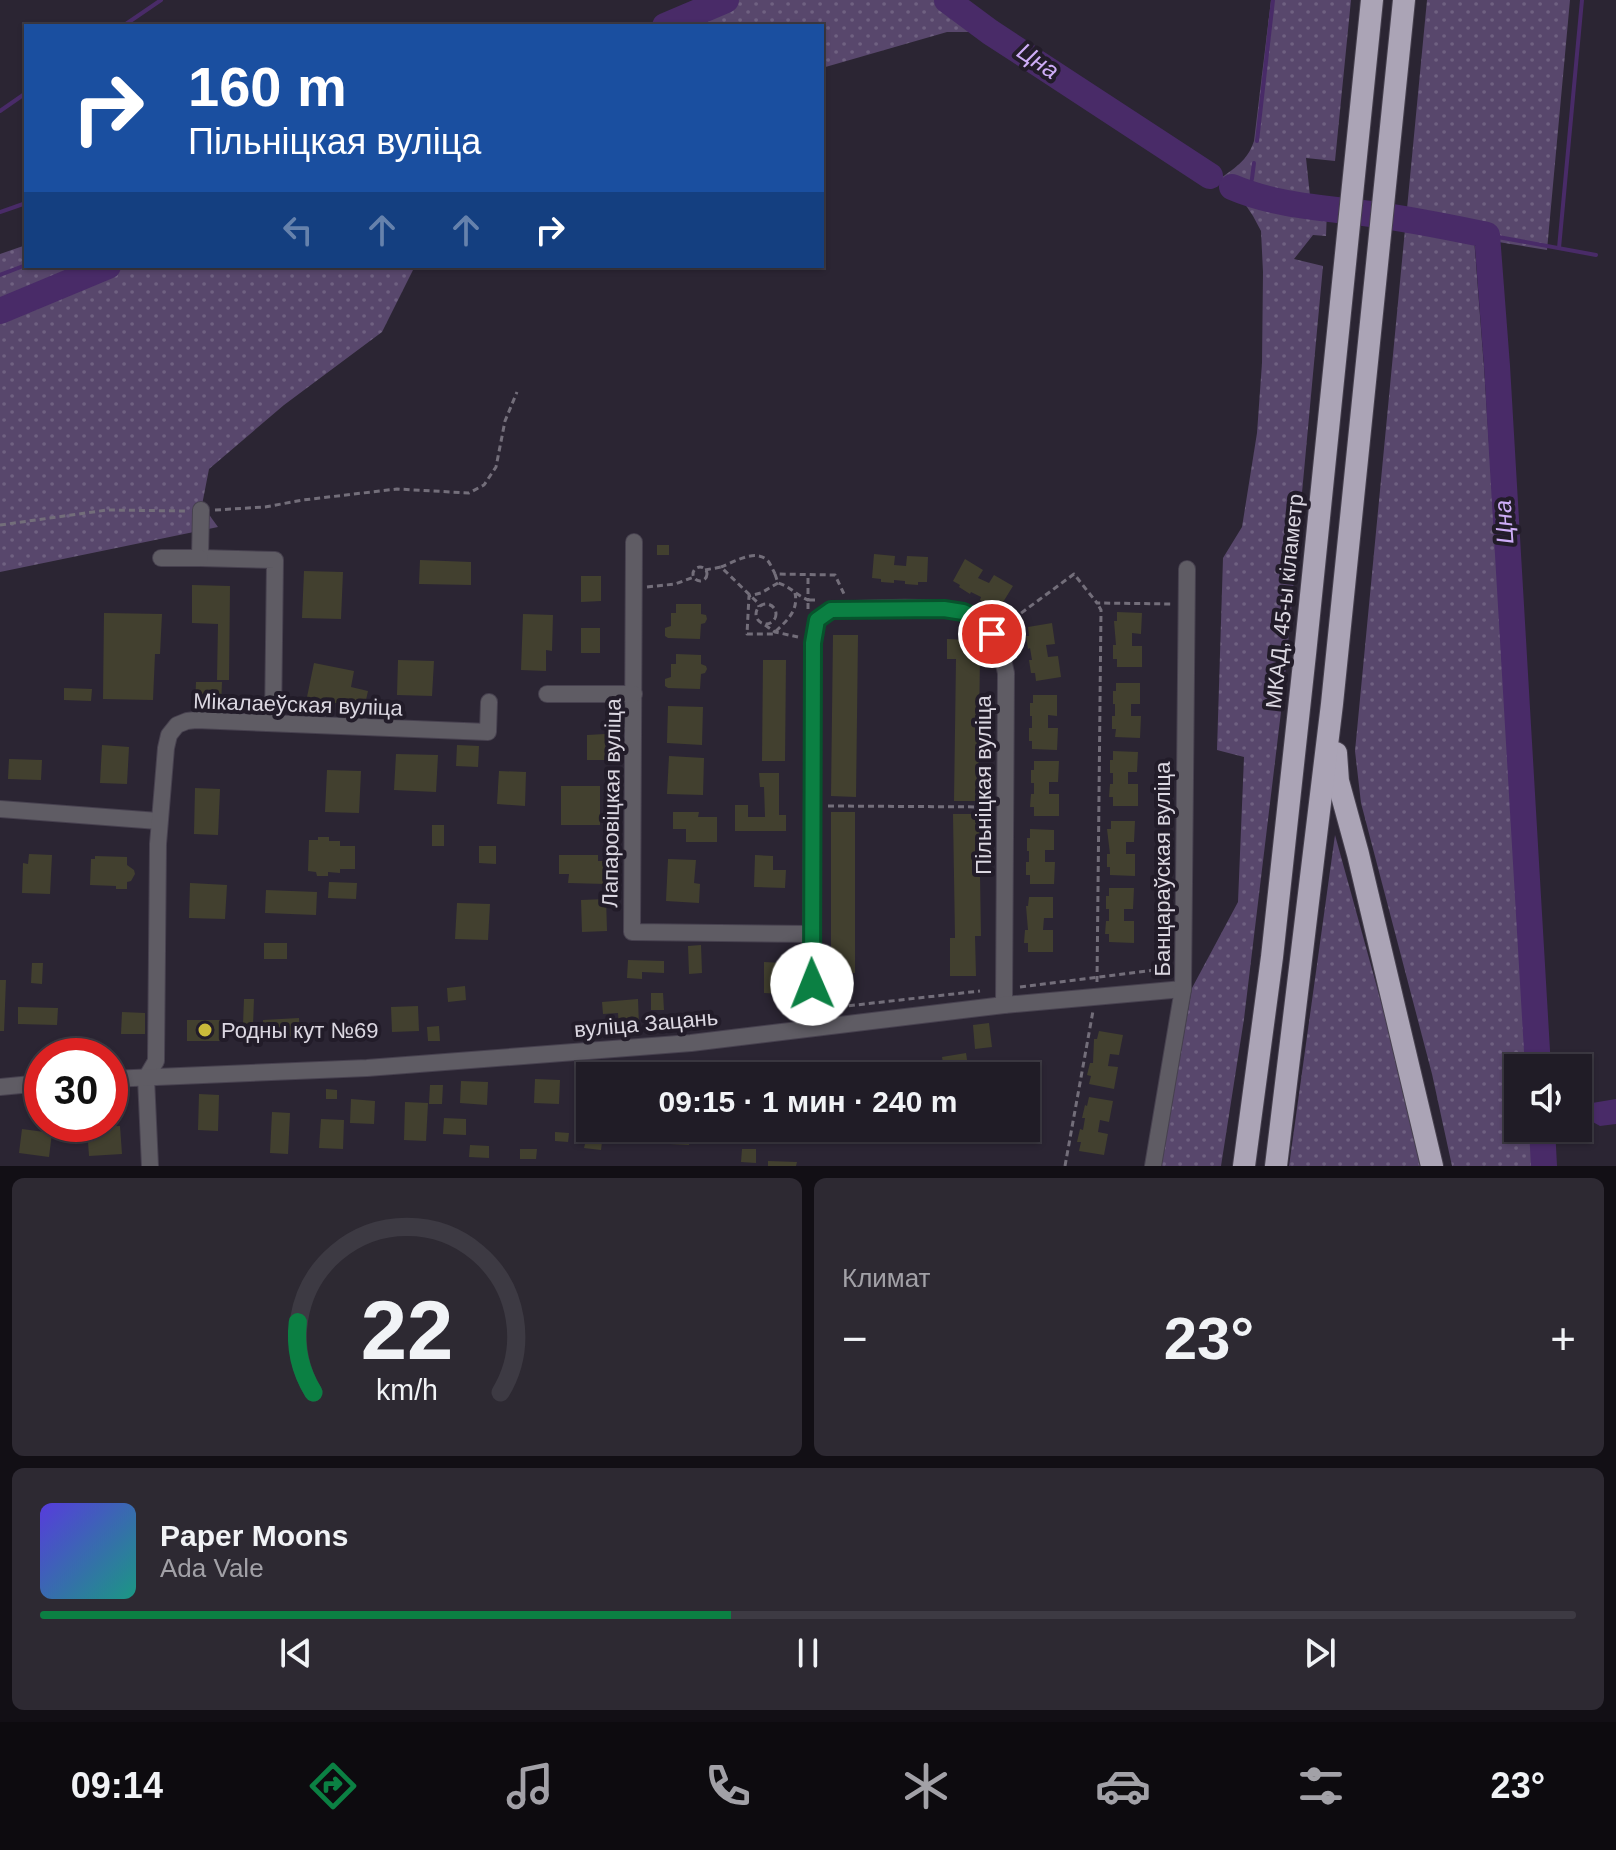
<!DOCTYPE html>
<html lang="ru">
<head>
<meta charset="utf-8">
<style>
  :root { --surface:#201c26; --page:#2d2932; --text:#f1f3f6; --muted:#a2a1a7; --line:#3d3a43; --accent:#0b8043 }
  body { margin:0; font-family:Helvetica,sans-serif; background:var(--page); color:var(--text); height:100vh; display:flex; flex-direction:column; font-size:30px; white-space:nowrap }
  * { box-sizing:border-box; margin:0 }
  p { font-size:26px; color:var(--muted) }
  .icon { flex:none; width:44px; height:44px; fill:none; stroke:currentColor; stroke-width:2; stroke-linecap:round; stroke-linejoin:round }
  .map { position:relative; height:1166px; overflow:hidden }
  .panel { display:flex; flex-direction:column; gap:12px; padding:12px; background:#120f15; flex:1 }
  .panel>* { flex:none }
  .top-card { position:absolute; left:24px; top:24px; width:800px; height:244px; border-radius:0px; box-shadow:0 2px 6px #0004,0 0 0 2px var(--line); background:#1a4fa0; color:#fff; overflow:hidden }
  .buttons { position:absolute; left:1504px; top:1054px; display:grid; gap:16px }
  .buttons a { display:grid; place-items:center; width:88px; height:88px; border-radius:0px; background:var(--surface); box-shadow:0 2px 6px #0004,0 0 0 2px var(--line); font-size:40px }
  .speed { position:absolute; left:24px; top:1038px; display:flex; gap:16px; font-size:40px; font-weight:700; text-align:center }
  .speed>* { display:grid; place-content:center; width:104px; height:104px; border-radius:50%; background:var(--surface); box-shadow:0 2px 6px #0004,0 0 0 2px var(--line); line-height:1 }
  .speed .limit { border:12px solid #d22; background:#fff; color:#111 }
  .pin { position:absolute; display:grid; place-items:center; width:68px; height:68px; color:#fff; margin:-34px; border:4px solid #fff; border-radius:50%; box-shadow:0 2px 8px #0007 }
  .me { position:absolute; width:88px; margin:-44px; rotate:359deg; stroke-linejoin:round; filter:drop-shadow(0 0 6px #0008) }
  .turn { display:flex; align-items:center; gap:28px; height:168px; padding:0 32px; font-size:36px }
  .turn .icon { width:104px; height:104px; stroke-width:2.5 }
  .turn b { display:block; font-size:56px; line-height:68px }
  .lanes { display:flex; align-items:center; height:76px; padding:0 32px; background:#0003; justify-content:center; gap:40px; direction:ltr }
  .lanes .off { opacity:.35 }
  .big { font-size:60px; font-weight:600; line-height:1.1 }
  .panel .widget { flex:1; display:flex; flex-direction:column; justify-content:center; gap:12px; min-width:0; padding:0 28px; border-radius:12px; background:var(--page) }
  .panel .dial { align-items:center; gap:0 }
  .dial svg { height:208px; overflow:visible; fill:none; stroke:var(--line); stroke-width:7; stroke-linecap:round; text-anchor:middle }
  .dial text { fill:var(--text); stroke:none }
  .song { display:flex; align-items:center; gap:24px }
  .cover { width:96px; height:96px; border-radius:12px; background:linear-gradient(135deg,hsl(250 70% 55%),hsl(170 70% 35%)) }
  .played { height:8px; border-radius:4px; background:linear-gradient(90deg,var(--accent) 45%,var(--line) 45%) }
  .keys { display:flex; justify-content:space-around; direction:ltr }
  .heat { display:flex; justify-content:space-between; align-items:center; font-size:44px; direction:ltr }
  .panel .tiles { flex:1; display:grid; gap:12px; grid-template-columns:1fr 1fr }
  .widget:last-child { grid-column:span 2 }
  .trip { position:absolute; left:576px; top:1062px; width:464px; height:80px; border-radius:0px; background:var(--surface); box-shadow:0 2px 6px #0004,0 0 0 2px var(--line); font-weight:600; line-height:80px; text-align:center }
  .tab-bar { display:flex; height:128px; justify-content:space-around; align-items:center; background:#0d0b0f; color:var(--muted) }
  .tab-bar .icon { width:56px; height:56px }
  .tab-bar .current { color:var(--accent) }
  .tab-bar b { font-size:36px; color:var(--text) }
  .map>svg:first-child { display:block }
</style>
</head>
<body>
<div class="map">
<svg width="1616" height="1166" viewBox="0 0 1616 1166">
  <defs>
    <pattern id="grass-dots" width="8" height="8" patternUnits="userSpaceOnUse" patternTransform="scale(2)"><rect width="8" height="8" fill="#58476c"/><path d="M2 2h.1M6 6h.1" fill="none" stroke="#6f6181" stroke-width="1.8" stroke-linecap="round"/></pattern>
  </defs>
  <rect width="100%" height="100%" fill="#2b2533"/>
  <!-- grass -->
  <g fill="url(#grass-dots)">
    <polygon points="717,0 947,0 990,32 947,32 822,68 822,26 650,26"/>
    <path d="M1271 0H1351L1335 161 1306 158 1310 196 1327 210 1326 236 1313 235 1294 259 1323 266 1284 687 1244 1019 1221 1166H1161L1192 988 1238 902 1244 757 1217 750 1223 558 1242 527 1257 433 1262 363 1263 272 1261 231 1253 216 1245 204 1217 181C1234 168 1247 162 1254 141Z"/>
    <polygon points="1427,0 1570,0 1547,250 1474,238 1484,368 1530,1068 1518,1068 1518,1128 1534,1128 1537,1166 1452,1166 1432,1074 1361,803 1355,751"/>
    <polygon points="26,245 26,266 415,266 382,332 284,405 209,469 202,505 218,527 0,572 0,254"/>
    <polygon points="1335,835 1404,1085 1424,1166 1289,1166"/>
  </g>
  <!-- water -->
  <polygon fill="#492b68" points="1616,1099 1616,1124 1600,1126 1591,1121 1590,1108 1592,1103"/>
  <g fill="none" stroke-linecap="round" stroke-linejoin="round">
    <!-- stream -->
    <g stroke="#492b68" stroke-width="4">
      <polyline points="123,26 161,0"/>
      <polyline points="0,111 26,93"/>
      <polyline points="1257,141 1273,0"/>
      <polyline points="1250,194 1254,163"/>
      <polyline points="0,212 26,203"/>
      <polyline points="1487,235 1596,255"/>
      <polyline points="1559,248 1582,0"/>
      <polyline points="0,275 26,265"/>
    </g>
    <!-- river -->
    <g stroke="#492b68" stroke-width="26">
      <polyline points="947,0 990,32 1210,176"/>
      <polyline points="665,26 726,0"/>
      <path d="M1232 187C1276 206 1325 208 1371 214 1410 219 1448 227 1487 235L1497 366 1538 1068"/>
      <polyline points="0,311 108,266"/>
      <polyline points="1542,1128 1544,1166"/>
    </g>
  </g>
  <!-- building -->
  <g fill="#42402f">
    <rect x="657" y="545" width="12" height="10"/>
    <polygon points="874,554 895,556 894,565 906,566 907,556 928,557 927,582 918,582 918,585 905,584 905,581 894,580 894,583 881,582 881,579 872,578"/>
    <polygon points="965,559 983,570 978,578 989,583 994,575 1013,586 1000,607 993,603 991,606 980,600 981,597 971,592 970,594 959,587 960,585 953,581"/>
    <polygon points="420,560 471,562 471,585 419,584"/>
    <polygon points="304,571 343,572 341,619 302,618"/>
    <polygon points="581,576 601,576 601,601 581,602"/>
    <polygon points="192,585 230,586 229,680 217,680 218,624 192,623"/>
    <polygon points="676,604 701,604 701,614 706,615 707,619 705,623 701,624 700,639 668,638 665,636 665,628 671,626 671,613 676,613"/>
    <polygon points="1117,612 1142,613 1141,634 1132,633 1132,646 1142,646 1142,667 1117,667 1117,659 1113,659 1113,645 1116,645 1114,621 1117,621"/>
    <polygon points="104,613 162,614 160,654 155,654 153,700 103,699"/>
    <polygon points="523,614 553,615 552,651 546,650 546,671 521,670"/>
    <polygon points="1052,623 1055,644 1046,645 1048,657 1058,656 1061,677 1036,681 1035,673 1031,673 1029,660 1032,660 1030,648 1028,649 1026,636 1029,636 1028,627"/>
    <rect x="581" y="628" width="19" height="25"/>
    <polygon points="833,635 858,635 856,797 831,796"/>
    <polygon points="947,639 968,640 968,654 980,655 978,801 954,801 956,659 947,659"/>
    <polygon points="676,654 701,655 701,664 706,666 707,669 705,673 701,674 700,689 668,688 665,686 665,679 671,677 671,664 676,664"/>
    <polygon points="398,660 434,661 432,696 397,695"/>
    <polygon points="763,660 786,660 785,761 762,761"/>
    <polygon points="314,663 354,671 351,687 368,691 364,709 307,697"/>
    <polygon points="196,682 222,682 221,706 195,706"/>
    <polygon points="1116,683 1140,683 1140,704 1131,704 1131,716 1141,716 1140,738 1115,737 1116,729 1112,729 1112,716 1115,716 1115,704 1113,704 1113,691 1116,691"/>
    <polygon points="64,688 92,689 91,701 64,700"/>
    <polygon points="1033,695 1057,695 1057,716 1048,715 1048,728 1058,728 1057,750 1032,749 1032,741 1029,741 1029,728 1032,728 1032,716 1030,716 1030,703 1033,703"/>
    <polygon points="668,706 703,707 702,745 667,743"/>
    <polygon points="605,734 606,760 587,760 587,735"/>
    <polygon points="102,745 129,747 127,784 100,783"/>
    <polygon points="457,745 479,746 478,767 456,766"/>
    <polygon points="1113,751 1138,752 1137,772 1128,772 1128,784 1138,784 1138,806 1113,806 1113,797 1109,797 1110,784 1113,784 1113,773 1110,773 1110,760 1113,760"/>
    <polygon points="396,754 438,755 436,792 394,790"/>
    <polygon points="669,756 704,758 703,795 667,794"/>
    <polygon points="9,759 42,760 41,780 8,779"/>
    <polygon points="1034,761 1059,761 1058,782 1049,782 1049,794 1059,794 1059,816 1034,816 1034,807 1030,807 1031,794 1034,794 1034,783 1031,783 1031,770 1034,770"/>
    <polygon points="327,770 361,771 359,813 325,812"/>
    <polygon points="499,771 526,772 525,806 497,804"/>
    <polygon points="759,773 779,773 779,815 786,815 786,831 735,831 735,805 748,805 748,817 765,817 764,787 760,787"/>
    <rect x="561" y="786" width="39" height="39"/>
    <polygon points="195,788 220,789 218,835 194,834"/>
    <polygon points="673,812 699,812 698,817 717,817 717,842 686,842 686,829 673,829"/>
    <polygon points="831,812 855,812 855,973 831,972"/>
    <polygon points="953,814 979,814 981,936 975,936 976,976 950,976 950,938 955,938"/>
    <polygon points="1111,821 1135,821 1134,842 1126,842 1126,854 1135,854 1135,876 1110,875 1110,867 1107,867 1107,854 1110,854 1107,829 1111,829"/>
    <rect x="432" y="825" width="12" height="21"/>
    <polygon points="1030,829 1054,830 1054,850 1045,850 1045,862 1055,862 1054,884 1030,884 1030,875 1026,875 1026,862 1029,862 1029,851 1027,851 1027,838 1030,838"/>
    <polygon points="318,837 329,837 329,841 340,841 340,846 355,846 355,869 340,869 340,873 328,872 328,876 317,876 316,872 308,871 309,840 318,840"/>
    <polygon points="479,846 496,846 496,864 479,863"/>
    <polygon points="29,854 52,855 50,894 22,893 23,863 28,864"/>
    <polygon points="559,855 598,855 598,861 606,861 606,884 568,883 569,874 559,874"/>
    <polygon points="755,855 773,856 773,870 786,870 785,888 754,887"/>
    <polygon points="95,856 127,857 127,865 134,870 135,874 131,881 127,882 127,889 116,889 116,886 90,885 91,859 95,859"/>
    <polygon points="668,859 696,860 694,883 700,884 699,903 666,901"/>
    <polygon points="329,882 357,883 356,899 328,898"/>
    <polygon points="190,883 227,885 225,919 189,918"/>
    <polygon points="1109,888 1134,888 1133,909 1124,909 1124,921 1134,921 1134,943 1109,942 1109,934 1105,934 1106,921 1109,921 1109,909 1106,909 1106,896 1109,896"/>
    <polygon points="266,890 317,892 316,915 265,913"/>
    <polygon points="1029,897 1053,897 1053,918 1044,918 1043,930 1053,930 1053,952 1028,952 1028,943 1024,943 1025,930 1028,930 1026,906 1028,906"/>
    <polygon points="606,899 607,931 582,932 581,900"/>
    <polygon points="457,903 490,904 488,940 455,939"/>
    <rect x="264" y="943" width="23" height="16"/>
    <polygon points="701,945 702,973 689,974 688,946"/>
    <polygon points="628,960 664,961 664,973 642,972 642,979 627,978"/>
    <polygon points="764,962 783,963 782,994 764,993"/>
    <polygon points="32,963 43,963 42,984 31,983"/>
    <polygon points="0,980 6,980 4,1031 0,1031"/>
    <polygon points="465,986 466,1000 448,1002 447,988"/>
    <polygon points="651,993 663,993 664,1010 651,1010"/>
    <polygon points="244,999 254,999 253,1026 243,1025"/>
    <polygon points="638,999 639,1026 619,1027 618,1013 603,1014 602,1002"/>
    <polygon points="418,1006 419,1031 392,1032 391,1007"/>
    <polygon points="18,1007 58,1008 57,1025 18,1024"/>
    <polygon points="122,1012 145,1013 145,1034 121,1034"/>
    <polygon points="299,1018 300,1036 264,1038 263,1020"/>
    <polygon points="187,1020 221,1020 222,1041 187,1041"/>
    <polygon points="331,1022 348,1022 347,1036 331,1036"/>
    <polygon points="989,1023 992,1047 975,1049 973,1025"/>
    <polygon points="439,1026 440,1041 428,1041 427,1027"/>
    <polygon points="1099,1031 1123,1035 1119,1055 1110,1054 1108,1066 1118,1067 1114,1089 1089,1084 1091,1076 1087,1075 1090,1063 1093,1063 1094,1039 1097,1039"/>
    <polygon points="966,1053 969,1073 945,1076 942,1057"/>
    <polygon points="745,1068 767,1069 766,1076 744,1076"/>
    <polygon points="535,1079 560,1080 559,1104 534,1103"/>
    <polygon points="461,1081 488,1082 487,1105 460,1103"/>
    <polygon points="430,1085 443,1085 442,1104 429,1104"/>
    <polygon points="1026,1085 1042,1086 1040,1129 1026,1129"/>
    <polygon points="326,1089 337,1090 337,1099 326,1099"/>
    <polygon points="199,1094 219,1095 218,1131 198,1130"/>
    <polygon points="1089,1097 1113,1101 1109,1122 1100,1120 1098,1132 1108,1134 1104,1155 1079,1151 1081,1142 1077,1142 1080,1129 1083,1130 1085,1118 1082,1118 1085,1105 1087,1106"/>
    <polygon points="351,1099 375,1101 374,1124 350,1123"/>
    <polygon points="405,1102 428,1103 426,1141 404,1140"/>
    <polygon points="272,1112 290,1113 288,1154 270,1153"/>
    <polygon points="444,1118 466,1119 466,1135 443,1134"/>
    <polygon points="321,1119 344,1120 343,1149 319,1148"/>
    <polygon points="120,1126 122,1154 89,1156 87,1127"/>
    <polygon points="638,1128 639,1142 612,1142 612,1129"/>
    <polygon points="671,1128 690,1128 689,1145 670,1144"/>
    <polygon points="805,1128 838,1128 838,1133 805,1132"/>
    <polygon points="22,1129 52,1133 49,1157 19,1153"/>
    <polygon points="555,1132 569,1133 568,1142 555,1141"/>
    <polygon points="586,1140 602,1142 601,1150 584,1148"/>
    <polygon points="470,1145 489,1146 489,1158 469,1157"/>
    <polygon points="520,1149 537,1149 536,1159 520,1159"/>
    <polygon points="742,1149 756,1149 756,1163 741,1162"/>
    <polygon points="768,1161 797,1162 796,1166 768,1166"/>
  </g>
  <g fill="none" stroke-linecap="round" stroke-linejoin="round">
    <!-- minor casing -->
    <g stroke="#47414f" stroke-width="18">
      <g id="minor">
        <polyline points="201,510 200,558 275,560 273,723"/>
        <polyline points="634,542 632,932 811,934"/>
        <polyline points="161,558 200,558"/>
        <polyline points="547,694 634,694"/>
        <polyline points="0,809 158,821"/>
        <path d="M813 1028 811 934 813 643 817 620 831 610C863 609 955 602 979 619 997 632 1002 654 1006 673L1004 1005"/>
        <polyline points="146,1078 156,1061 158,844 166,748 169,735 177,725 187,721 196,720 488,732 489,702"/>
        <polyline points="146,1078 150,1166"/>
        <polyline points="110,1079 367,1068 691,1043 1004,1005 1183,989"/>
        <polyline points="0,1087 42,1083"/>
        <polyline points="1153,1166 1183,989 1187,569"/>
      </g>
    </g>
    <!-- highway casing -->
    <g stroke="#47414f" stroke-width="24">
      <g id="highway">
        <polyline points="1336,753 1338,781 1358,854 1432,1166"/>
        <polyline points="1244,1166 1272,957 1305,654 1372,0"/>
        <polyline points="1276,1166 1332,704 1404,0"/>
      </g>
    </g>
    <!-- path -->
    <g stroke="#736e7a" stroke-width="3" stroke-dasharray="6 4" stroke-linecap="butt">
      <polyline points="215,510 265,507 303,500 397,489 469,493 484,485 496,467 505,421 517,392"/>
      <polyline points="0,525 107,510 187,511"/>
      <path d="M721 567C734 562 756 548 768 561 771 565 773 570 775 574L835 575 844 594"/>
      <circle cx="700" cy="574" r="7"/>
      <polyline points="705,570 721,567 758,603 759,607"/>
      <path d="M775 574 778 583C791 587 796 595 808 600V574"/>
      <path d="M778 583 761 593 749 596 747 634H773C785 622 799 612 795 593"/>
      <polyline points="647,587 675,584 694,577"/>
      <circle cx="766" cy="614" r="10"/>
      <polyline points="808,609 808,600 816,600"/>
      <polyline points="765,625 775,632 798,637"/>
      <polyline points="1005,625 1074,574 1097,603 1173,604"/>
      <polyline points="828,806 989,807"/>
      <polyline points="1097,982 1101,610 1097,603"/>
      <polyline points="1020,987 1163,969"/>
      <polyline points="829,1008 980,991"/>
      <polyline points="785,1013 797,1011"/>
      <polyline points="1065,1166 1093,1011"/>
    </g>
    <!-- minor -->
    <use href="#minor" stroke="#5f5c64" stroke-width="16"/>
    <!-- highway -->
    <use href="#highway" stroke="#aba4b6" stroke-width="22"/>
  </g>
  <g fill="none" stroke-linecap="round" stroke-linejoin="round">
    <!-- route casing -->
    <g stroke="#07532c" stroke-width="20">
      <polyline id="route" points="812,984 813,643 817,620 831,610 944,609 963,612 979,619 992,634"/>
    </g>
    <!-- route -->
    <use href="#route" stroke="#0b8043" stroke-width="14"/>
  </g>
  <!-- markers -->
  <circle fill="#caba3a" stroke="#221c29" stroke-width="3" cx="205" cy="1030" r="8"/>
  <g text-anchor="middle" stroke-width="8" stroke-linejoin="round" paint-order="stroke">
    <!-- street labels -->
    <g font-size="22" fill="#dbd7e1" stroke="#221c29">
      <text transform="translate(1284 601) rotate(-84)" y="8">МКАД, 45-ы кіламетр</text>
      <text transform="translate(298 704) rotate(2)" y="8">Мікалаеўская вуліца</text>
      <text transform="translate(983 785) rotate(-90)" y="8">Пільніцкая вуліца</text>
      <text transform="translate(611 803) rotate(-89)" y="8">Лапаровіцкая вуліца</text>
      <text transform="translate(1162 869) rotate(-90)" y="8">Банцараўская вуліца</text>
      <text transform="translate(646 1023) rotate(-5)" y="8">вуліца Зацань</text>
    </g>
    <!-- poi labels -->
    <g font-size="22" fill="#dbd7e1" stroke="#221c29" text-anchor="start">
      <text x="221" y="1038">Родны кут №69</text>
    </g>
    <!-- water labels -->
    <g font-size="24" font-style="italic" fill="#ceadf7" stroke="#221c29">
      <text transform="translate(1038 61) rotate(34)" y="8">Цна</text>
      <text transform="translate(1504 522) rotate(-94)" y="8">Цна</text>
    </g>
  </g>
</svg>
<div class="buttons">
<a><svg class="icon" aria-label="sound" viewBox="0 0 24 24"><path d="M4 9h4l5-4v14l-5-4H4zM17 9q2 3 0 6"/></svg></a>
</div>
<div class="speed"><div class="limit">30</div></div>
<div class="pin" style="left:992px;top:634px;background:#d93025"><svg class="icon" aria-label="arrive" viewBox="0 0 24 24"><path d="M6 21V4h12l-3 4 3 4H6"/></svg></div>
<svg class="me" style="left:812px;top:984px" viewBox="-20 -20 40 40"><circle r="19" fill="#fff"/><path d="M0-13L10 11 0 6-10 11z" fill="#0b8043"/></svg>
<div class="trip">09:15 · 1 мин · 240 m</div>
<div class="top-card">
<div class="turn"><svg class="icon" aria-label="right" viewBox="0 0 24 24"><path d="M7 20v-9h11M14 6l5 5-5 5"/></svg><div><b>160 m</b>Пільніцкая вуліца</div></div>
<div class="lanes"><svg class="icon off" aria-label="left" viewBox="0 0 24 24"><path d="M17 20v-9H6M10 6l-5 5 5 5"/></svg><svg class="icon off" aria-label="ahead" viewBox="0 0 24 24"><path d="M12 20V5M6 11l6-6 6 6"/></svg><svg class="icon off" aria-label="ahead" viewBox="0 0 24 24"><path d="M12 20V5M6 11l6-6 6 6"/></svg><svg class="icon" aria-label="right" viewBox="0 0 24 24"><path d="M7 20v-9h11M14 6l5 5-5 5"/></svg></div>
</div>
</div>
<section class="panel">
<div class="tiles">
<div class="widget dial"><svg viewBox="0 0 100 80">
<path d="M14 69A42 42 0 1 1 86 69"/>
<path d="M14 69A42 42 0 0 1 8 42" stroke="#0b8043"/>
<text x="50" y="56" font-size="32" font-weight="700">22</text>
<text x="50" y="72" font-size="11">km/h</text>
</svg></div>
<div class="widget"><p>Климат</p>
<div class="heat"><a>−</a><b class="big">23°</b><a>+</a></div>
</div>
<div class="widget">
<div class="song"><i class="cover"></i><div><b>Paper Moons</b><p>Ada Vale</p></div></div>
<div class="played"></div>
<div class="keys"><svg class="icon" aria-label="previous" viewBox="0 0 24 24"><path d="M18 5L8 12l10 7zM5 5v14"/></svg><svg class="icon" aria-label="pause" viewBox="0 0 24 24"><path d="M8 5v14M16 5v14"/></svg><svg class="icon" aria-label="next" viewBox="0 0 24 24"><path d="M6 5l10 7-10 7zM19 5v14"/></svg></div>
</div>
</div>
</section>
<nav class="tab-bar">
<b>09:14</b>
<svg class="icon current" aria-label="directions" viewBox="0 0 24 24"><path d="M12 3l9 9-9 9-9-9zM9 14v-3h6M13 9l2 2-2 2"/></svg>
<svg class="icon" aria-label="music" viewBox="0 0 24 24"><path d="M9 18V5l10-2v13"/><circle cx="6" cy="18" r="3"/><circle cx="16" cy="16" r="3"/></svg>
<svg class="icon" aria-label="phone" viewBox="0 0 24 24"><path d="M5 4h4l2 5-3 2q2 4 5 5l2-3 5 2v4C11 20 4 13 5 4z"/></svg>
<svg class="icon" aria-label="climate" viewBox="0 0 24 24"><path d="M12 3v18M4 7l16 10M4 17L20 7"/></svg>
<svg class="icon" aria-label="car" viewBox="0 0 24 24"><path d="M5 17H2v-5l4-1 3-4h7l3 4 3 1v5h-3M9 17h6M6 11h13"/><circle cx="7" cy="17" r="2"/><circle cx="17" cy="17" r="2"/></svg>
<svg class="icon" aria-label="filters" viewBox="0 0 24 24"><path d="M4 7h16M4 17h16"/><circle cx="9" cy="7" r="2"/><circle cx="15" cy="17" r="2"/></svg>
<b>23°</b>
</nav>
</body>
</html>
